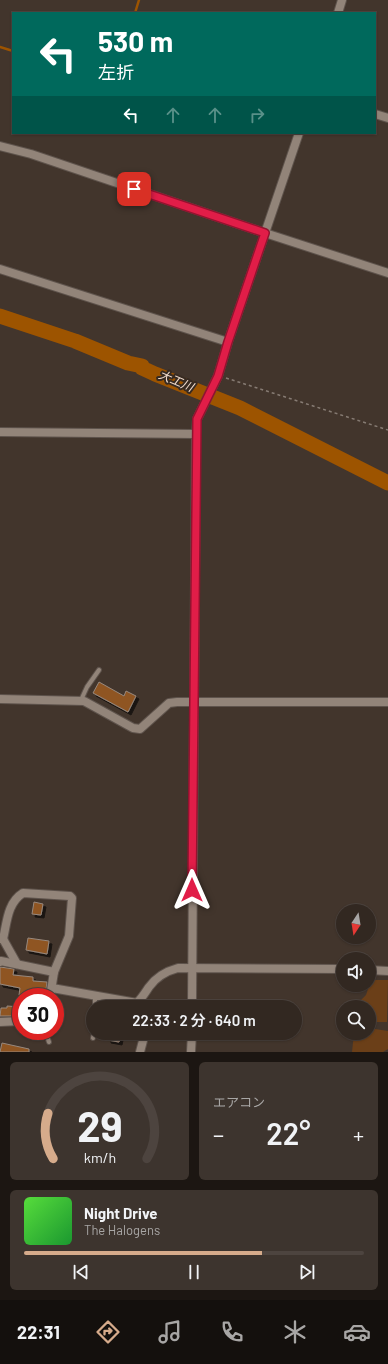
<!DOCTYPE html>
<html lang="ja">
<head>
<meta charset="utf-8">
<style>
  :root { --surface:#322821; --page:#3d342e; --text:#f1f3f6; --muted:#a8a6a5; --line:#4d443f; --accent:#d6ab8b }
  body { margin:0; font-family:Barlow,"Noto Sans JP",sans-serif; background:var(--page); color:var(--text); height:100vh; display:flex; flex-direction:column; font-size:15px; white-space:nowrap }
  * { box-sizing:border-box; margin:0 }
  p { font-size:13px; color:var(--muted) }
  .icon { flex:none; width:22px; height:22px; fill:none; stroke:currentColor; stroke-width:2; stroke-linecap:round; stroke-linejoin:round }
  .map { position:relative; height:1052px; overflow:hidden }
  .details { display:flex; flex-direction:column; gap:10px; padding:10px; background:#1c1612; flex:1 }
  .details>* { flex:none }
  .banner { position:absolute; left:12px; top:12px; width:364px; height:122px; border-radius:0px; box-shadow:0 1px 3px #0004,0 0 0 1px var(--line); background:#00695c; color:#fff; overflow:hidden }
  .needle { width:26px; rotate:192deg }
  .controls { position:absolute; left:336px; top:904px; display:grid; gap:8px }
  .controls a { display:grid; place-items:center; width:40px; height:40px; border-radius:50%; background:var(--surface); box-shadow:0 1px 3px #0004,0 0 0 1px var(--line); font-size:20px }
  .speed { position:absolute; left:12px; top:988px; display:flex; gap:8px; font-size:20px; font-weight:700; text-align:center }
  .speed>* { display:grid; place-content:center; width:52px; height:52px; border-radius:50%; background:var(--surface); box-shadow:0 1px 3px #0004,0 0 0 1px var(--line); line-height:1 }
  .speed .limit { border:6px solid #d22; background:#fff; color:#111 }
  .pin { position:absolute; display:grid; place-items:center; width:34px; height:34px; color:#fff; margin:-17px; border-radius:8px; box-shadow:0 2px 6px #0006 }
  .me { position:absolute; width:44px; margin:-22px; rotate:0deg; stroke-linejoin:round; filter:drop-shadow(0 0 3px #0008) }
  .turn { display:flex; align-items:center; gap:14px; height:84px; padding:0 20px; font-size:18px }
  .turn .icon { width:52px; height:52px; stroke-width:2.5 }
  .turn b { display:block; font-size:28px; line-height:34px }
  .lanes { display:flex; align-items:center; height:38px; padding:0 20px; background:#0003; justify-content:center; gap:20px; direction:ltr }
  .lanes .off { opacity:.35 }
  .big { font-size:30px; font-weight:600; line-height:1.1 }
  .details .tile { flex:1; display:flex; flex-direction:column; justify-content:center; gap:6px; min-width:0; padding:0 14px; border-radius:6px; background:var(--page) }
  .details .dial { align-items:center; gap:0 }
  .dial svg { height:104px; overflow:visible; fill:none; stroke:var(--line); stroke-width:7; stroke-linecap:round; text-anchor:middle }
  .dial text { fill:var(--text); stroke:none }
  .song { display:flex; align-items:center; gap:12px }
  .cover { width:48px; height:48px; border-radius:6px; background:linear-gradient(135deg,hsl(110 70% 55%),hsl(130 70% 35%)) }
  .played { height:4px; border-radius:2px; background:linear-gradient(90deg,var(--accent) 70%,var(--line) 70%) }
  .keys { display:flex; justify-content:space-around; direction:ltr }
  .heat { display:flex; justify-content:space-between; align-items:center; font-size:22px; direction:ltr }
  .details .tiles { flex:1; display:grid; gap:10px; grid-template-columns:1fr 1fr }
  .tile:last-child { grid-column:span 2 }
  .trip { position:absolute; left:86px; top:1000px; width:216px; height:40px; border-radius:20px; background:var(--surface); box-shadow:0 1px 3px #0004,0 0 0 1px var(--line); font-weight:600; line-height:40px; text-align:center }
  .menu { display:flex; height:64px; justify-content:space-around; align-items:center; background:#14100d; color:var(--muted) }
  .menu .icon { width:28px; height:28px }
  .menu .current { color:var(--accent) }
  .menu b { font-size:18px; color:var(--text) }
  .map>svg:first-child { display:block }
</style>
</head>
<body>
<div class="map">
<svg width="388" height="1052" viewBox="0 0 388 1052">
  <defs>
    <filter id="shadow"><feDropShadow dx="3" dy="3" stdDeviation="0" flood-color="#0009"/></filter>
  </defs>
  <rect width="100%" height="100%" fill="#42352c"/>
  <!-- green -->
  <g fill="#6b3f18">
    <polygon points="371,980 388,980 387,1022 369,1022 369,1007 358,1007 359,1002 366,995"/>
    <polygon points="369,1028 388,1031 388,1049 383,1052 352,1052 354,1033 369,1033"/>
  </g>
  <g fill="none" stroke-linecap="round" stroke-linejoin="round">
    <!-- stream -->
    <g stroke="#9d5400" stroke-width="2.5">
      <polyline points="135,13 139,0"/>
      <polyline points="0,47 13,51"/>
    </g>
    <!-- river -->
    <polyline stroke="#9d5400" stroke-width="15" points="0,316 75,341 128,363 142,366 142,368 155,374 240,408 388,483"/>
  </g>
  <!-- building -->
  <g fill="#8f5523" stroke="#97887d" filter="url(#shadow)">
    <polygon points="99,682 124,696 126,691 136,696 128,712 93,693"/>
    <polygon points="34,902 43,904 41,915 32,914"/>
    <polygon points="28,938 49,941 47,954 26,950"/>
    <polygon points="0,967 14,969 13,975 33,977 33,981 47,982 45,997 19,995 20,988 0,984"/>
    <polygon points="7,1006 21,1007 21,1016 0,1016 1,1008 7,1008"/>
    <polygon points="109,1033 121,1033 119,1042 108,1040"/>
    <polygon points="2,1043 29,1049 29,1052 0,1052"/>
  </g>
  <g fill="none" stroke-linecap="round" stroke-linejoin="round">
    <!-- service casing -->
    <g stroke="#5e534c" stroke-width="6">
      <g id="service">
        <polyline points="81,700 87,687 99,670"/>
        <polyline points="95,1007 95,996"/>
        <polyline points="45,1031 49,1042"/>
        <polyline points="93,1038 94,1033"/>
      </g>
    </g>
    <!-- minor casing -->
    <g stroke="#5e534c" stroke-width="10">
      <g id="minor">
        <polyline points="338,13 342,0"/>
        <polyline points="375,114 388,118"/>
        <polyline points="0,146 31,154 265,233 388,273"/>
        <polyline points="0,269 228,342"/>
        <polyline points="0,432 196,434"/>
        <polyline points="0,699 84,701 133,728 140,729 169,703 177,702 388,702"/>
        <path d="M0 939H3C7 923 7 903 23 893L70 896 72 898 69 936 54 972 50 997"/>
        <polyline points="3,939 17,964"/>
        <polyline points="0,962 1,961 54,972"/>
        <polyline points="369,970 388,971"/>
        <path d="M52 988 137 1003C142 998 145 993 149 987 156 977 167 971 178 968L343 969"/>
        <polyline points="192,1007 196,434 197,419 218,376 228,342 299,133"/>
        <polyline points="0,1022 21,1021"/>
        <polyline points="140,1052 145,1033"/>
        <polyline points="191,1052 192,1033"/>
      </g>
    </g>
    <!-- path -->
    <polyline stroke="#867b73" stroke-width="1.5" stroke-dasharray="3 3" stroke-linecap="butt" points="226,378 388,430"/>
    <!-- service -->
    <use href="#service" stroke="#928479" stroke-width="4"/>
    <!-- minor -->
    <use href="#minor" stroke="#928479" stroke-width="8"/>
  </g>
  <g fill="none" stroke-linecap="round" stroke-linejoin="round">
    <!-- route casing -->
    <g stroke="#92132f" stroke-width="10">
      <polyline id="route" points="134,189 265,233 228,342 218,376 197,419 192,890"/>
    </g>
    <!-- route -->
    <use href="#route" stroke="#e11d48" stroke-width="7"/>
  </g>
  <g text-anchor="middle" stroke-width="4" stroke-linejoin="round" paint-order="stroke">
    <!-- water labels -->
    <g font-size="12" font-style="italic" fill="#f3decf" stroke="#372b22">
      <text transform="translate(176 381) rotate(23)" y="4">大工川</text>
    </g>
  </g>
</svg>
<div class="controls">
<a><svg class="needle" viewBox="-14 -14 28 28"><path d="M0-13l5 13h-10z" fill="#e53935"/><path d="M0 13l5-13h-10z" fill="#a8a6a5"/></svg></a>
<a><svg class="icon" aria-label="sound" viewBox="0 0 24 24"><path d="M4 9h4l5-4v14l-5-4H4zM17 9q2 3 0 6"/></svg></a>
<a><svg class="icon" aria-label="search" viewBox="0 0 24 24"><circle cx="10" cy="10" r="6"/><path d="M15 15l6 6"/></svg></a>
</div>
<div class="speed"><div class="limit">30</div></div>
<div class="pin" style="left:134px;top:189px;background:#d93025"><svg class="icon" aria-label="arrive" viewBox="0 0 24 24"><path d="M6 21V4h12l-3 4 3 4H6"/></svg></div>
<svg class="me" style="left:192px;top:890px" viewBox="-20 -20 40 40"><path d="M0-17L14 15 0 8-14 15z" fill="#e11d48" stroke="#fff" stroke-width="4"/></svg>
<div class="trip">22:33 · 2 分 · 640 m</div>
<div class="banner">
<div class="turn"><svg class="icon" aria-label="left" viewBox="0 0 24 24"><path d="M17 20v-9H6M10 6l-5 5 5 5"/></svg><div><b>530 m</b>左折</div></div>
<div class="lanes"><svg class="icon" aria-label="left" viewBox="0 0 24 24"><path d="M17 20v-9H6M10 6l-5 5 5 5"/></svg><svg class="icon off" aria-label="ahead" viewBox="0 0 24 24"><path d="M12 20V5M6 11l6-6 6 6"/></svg><svg class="icon off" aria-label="ahead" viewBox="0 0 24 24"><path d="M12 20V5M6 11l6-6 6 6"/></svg><svg class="icon off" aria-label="right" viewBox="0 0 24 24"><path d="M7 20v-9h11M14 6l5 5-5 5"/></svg></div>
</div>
</div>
<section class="details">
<div class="tiles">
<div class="tile dial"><svg viewBox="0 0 100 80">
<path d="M14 69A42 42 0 1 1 86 69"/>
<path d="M14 69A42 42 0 0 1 10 34" stroke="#d6ab8b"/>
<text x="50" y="56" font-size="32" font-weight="700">29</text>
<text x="50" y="72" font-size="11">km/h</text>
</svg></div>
<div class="tile"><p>エアコン</p>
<div class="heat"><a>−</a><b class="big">22°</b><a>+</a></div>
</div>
<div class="tile">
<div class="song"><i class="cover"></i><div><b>Night Drive</b><p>The Halogens</p></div></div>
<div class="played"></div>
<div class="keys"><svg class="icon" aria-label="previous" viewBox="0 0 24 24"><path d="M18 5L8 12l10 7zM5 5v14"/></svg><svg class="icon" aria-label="pause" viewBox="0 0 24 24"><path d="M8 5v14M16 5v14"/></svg><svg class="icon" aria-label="next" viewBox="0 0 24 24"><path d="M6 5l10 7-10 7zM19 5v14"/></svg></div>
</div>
</div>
</section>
<nav class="menu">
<b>22:31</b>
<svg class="icon current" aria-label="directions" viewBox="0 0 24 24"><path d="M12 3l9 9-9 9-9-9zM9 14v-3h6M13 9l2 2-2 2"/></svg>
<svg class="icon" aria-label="music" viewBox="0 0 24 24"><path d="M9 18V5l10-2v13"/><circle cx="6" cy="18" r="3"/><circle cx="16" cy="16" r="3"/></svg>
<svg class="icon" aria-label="phone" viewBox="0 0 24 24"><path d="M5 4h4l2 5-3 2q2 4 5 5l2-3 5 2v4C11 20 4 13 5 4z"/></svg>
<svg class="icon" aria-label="climate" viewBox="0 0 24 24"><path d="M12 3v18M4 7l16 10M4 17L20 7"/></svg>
<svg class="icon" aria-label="car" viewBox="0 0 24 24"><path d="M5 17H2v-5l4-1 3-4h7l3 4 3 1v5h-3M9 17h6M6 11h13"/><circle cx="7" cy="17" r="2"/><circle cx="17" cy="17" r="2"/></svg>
</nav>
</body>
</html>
